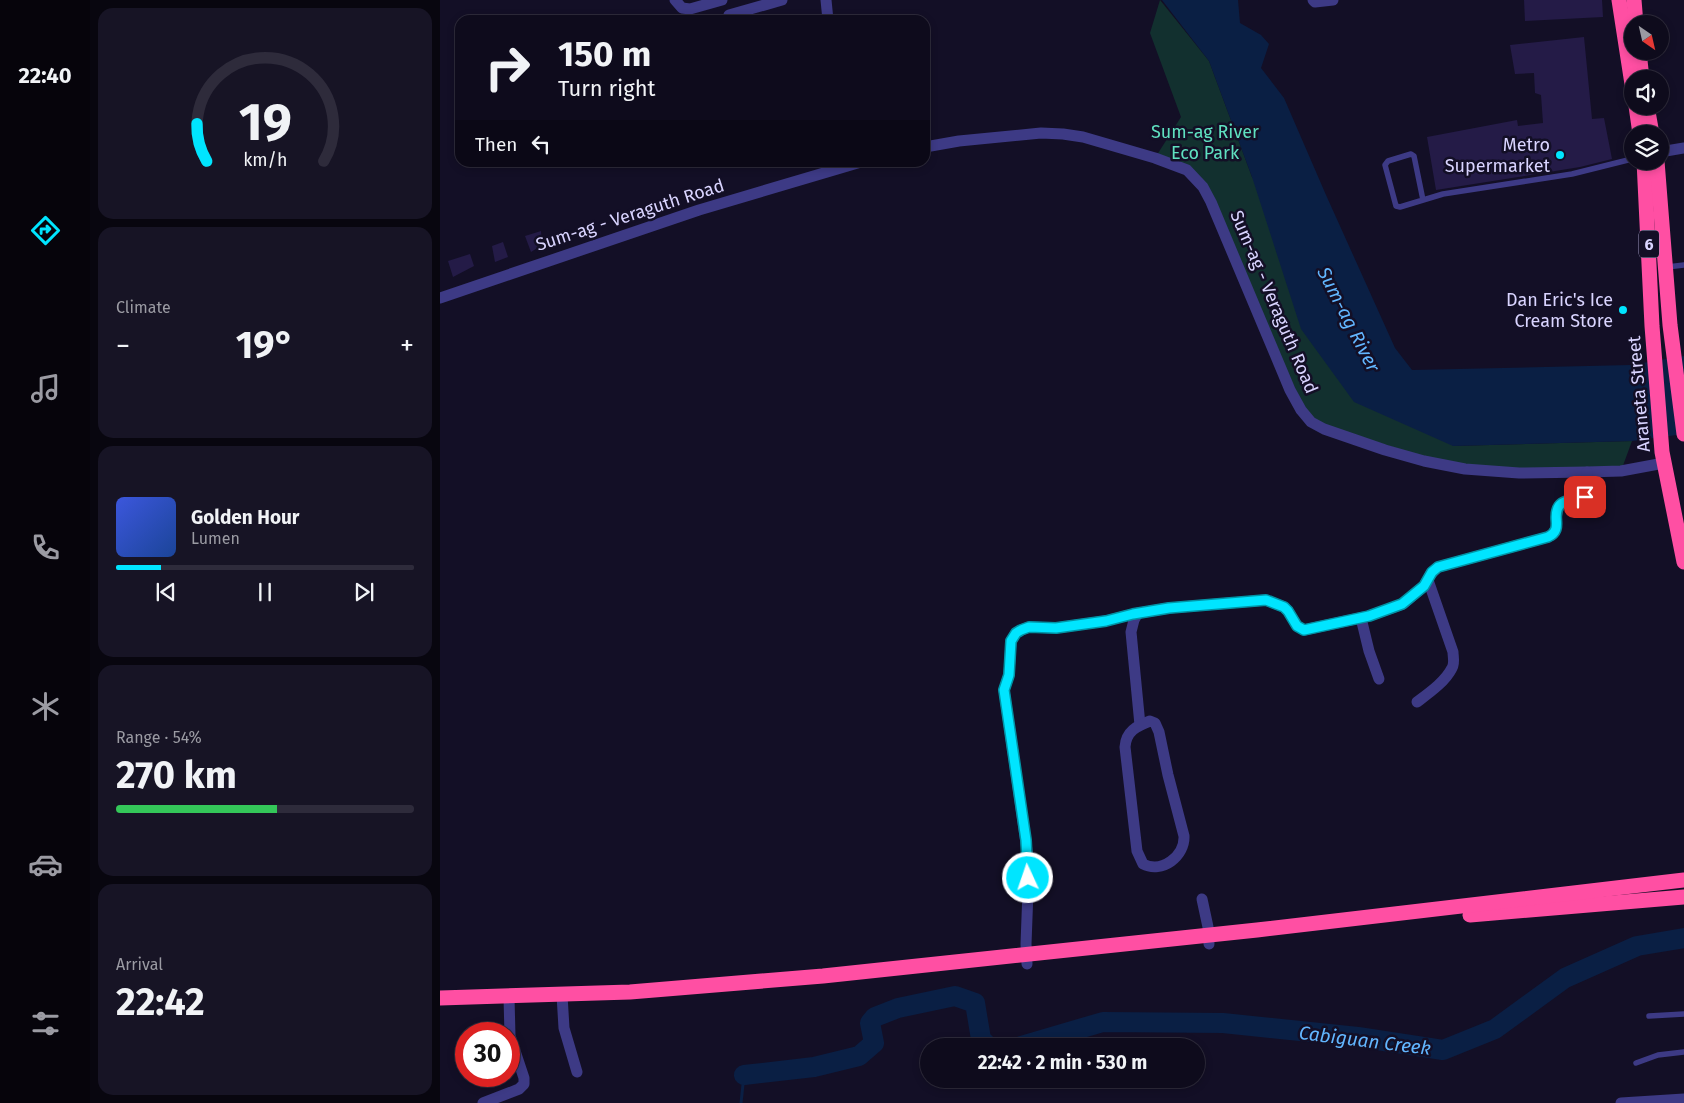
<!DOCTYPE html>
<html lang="en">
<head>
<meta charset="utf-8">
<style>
  :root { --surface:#0e0b1c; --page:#171425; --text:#f1f3f6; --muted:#9b9ba3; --line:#2e2b3b; --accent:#00e5ff }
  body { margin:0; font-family:"Fira Sans",sans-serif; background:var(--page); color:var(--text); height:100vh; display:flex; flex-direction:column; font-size:19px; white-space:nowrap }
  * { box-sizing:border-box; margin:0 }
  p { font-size:16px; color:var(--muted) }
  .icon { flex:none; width:28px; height:28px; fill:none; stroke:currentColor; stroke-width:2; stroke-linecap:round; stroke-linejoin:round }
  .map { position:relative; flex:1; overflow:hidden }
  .details { display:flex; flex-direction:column; gap:8px; padding:8px; background:#08060f; width:350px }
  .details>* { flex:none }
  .top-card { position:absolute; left:15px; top:15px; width:475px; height:152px; border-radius:15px; box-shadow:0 2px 8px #0003,0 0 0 1px var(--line); background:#0e0b1c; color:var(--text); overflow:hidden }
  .needle { width:32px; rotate:146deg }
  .fabs { position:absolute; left:1184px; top:15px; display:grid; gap:10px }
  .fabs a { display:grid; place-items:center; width:45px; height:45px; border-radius:50%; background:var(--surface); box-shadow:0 2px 8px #0003,0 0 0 1px var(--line); font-size:25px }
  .speed { position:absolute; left:15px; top:1022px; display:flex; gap:10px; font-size:25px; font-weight:700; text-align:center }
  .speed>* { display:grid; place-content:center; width:65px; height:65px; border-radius:50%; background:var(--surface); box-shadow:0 2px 8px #0003,0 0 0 1px var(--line); line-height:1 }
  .speed .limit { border:8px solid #d22; background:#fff; color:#111 }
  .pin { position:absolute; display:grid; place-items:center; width:42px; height:42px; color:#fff; margin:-21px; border-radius:10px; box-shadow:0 2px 8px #0006 }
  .me { position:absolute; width:55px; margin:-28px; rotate:357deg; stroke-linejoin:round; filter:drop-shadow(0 0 4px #0008) }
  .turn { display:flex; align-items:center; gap:18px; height:105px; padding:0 20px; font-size:22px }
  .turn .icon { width:65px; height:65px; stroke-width:2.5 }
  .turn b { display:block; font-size:35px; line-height:42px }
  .then { display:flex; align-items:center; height:48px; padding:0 20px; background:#0003; gap:10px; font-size:19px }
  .big { font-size:38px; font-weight:700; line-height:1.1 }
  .details .tile { flex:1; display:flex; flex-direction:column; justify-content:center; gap:8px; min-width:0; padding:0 18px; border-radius:15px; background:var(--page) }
  .details .dial { align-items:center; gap:0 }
  .dial svg { height:130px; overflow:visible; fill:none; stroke:var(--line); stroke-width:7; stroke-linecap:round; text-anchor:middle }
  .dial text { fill:var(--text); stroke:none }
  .song { display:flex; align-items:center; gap:15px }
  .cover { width:60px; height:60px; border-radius:8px; background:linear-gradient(135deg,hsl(230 70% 55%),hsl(220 70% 35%)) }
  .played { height:5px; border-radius:2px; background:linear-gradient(90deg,var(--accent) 15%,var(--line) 15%) }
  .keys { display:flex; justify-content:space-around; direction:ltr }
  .heat { display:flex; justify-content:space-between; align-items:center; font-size:28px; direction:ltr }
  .charge { height:8px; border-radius:4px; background:linear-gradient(90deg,#34c759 54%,var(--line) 0) }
  .trip { position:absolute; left:480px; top:1038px; width:285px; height:50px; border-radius:25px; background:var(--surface); box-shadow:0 2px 8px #0003,0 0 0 1px var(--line); font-weight:700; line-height:50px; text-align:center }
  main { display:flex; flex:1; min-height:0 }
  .menu { display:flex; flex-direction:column; width:90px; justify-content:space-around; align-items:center; background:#06040b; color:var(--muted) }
  .menu .icon { width:35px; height:35px }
  .menu .selected { color:var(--accent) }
  .menu b { font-size:22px; color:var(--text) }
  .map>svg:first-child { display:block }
</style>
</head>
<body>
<main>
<nav class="menu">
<b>22:40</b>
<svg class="icon selected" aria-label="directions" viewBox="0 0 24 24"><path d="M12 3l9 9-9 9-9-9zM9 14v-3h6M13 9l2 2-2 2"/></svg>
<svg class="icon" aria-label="music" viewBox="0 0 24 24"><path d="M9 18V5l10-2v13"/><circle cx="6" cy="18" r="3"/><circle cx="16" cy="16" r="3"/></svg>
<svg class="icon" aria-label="phone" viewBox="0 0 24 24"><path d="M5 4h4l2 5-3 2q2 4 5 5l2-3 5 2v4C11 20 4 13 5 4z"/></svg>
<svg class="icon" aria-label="climate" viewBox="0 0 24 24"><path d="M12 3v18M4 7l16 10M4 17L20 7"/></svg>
<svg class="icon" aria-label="car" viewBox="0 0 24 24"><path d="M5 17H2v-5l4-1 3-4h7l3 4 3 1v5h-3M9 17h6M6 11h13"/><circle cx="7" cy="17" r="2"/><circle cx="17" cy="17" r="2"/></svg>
<svg class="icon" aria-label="filters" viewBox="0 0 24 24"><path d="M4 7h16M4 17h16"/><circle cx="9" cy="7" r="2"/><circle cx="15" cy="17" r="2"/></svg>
</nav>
<section class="details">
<div class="tile dial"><svg viewBox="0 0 100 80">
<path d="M14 69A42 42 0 1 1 86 69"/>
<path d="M14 69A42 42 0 0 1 8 46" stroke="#00e5ff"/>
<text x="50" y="56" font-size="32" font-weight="700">19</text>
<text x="50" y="72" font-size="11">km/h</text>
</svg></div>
<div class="tile"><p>Climate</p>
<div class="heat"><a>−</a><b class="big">19°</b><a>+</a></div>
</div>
<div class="tile">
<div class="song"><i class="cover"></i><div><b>Golden Hour</b><p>Lumen</p></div></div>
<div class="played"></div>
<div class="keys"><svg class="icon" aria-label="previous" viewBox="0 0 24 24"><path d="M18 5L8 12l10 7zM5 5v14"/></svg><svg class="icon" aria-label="pause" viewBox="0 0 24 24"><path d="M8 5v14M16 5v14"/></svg><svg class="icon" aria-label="next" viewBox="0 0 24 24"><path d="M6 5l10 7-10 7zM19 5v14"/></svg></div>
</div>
<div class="tile"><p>Range · 54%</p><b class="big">270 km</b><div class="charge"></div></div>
<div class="tile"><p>Arrival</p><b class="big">22:42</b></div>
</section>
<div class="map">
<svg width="1244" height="1103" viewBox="0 0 1244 1103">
  <rect width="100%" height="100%" fill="#130f26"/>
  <!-- green -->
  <polygon fill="#12302f" points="720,0 769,61 812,177 1013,446 1192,441 1181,471 1025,469 871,422 755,176 715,158 741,117 710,33"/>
  <!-- water -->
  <polygon fill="#0a1f44" points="722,0 798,0 800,23 821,35 829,44 821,68 844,98 886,195 955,348 972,370 1191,365 1244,356 1244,434 1192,441 1013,446 914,402 861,329 812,177 769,61"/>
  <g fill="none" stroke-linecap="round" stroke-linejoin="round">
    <!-- stream -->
    <polyline stroke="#0a1f44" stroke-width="3" points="301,1103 304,1075"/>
    <!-- river -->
    <g stroke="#0a1f44" stroke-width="20">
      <polyline points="581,1046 663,1022 783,1023 918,1037 1003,1050 1055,1029 1125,978 1197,946 1244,938"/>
      <polyline points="304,1075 374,1067 419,1056 434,1043 430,1023 435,1017 458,1008 515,996 535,1003 541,1039 548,1046"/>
    </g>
  </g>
  <!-- building -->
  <g fill="#241b47">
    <polygon points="1084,0 1162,0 1163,17 1085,21"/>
    <polygon points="1144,37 1152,119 1164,118 1172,159 1140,167 996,190 987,137 1077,120 1078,126 1103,123 1101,95 1095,93 1094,73 1075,74 1070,45"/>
    <polygon points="101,231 102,245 91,252 85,236"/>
    <polygon points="63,242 68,257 55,262 52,246"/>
    <polygon points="30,254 34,266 13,277 8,261"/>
  </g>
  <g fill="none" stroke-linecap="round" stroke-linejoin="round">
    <!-- lane -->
    <g stroke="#3d3a85" stroke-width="5.5">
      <polyline points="983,200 974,156 971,154 948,161 945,165 956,206 960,207 1003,194 1132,174 1192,159"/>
      <polyline points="1227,267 1244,265"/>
      <polyline points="1209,1016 1244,1014"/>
      <polyline points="1196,1063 1218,1055 1244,1052"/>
    </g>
    <!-- street -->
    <g stroke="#3d3a85" stroke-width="11">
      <polyline points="235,0 242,8 250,9 282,0"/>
      <polyline points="386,0 388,20"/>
      <polyline points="873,0 875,2 893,0"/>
      <polyline points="289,15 342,0"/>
      <polyline points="485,147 519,141 601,133 623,134 643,137 715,158 747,170 763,187 771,202 850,390 861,410 871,422 884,429 945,450 984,461 1025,469 1079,473 1147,472 1181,471 1224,463"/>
      <polyline points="1220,152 1244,148"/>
      <polyline points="0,298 259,210 421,162"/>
      <polyline points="698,613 694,620 691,632 700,725"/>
      <polyline points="921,618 929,651 939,679"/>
      <path d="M977 702C989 693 1005 682 1012 668 1015 663 1013 657 1013 652L988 580"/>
      <path d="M710 721 715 723 719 732 728 775 744 836C745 856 722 874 703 864L697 851 685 747C686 731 697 726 710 721Z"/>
      <polyline points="762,899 768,927 769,944"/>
      <path d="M587 964 586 944 589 864 564 690 569 675 571 641 576 633 581 630 589 627 616 628 665 621 693 614 729 608 826 600 844 607 848 611 857 626 864 630 929 616 963 604 984 586 990 575 998 567 1108 537C1122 530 1113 521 1118 509 1123 495 1147 506 1148 488 1148 483 1147 477 1147 472"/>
      <polyline points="122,995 124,1028 137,1072"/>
      <polyline points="43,1103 79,1089 84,1084 84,1078 70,1036 69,997"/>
      <polyline points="1181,1103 1244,1099"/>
    </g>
    <!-- highway -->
    <g stroke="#ff4fa3" stroke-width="15">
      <polyline points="1179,0 1192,84"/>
      <polyline points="1194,0 1196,24"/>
      <polyline points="1199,51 1202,79"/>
      <polyline points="1196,106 1200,134"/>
      <polyline points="1207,106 1212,134"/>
      <polyline points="1204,161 1212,326 1222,452 1244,562"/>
      <polyline points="1217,161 1230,325 1244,434"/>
      <polyline points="1030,915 1244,897"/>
      <polyline points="0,998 190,992 383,976 817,930 1244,880"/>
    </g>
  </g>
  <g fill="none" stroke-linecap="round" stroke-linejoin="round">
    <!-- route casing -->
    <g stroke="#0095a6" stroke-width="12">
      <path id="route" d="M588 878 586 840 564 690 569 675 571 641 576 633 581 630 589 627 616 628 666 621 693 614 729 608 826 600 844 607 848 611 857 626 864 630 929 616 962 604 984 586 992 572 998 567 1108 537C1124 529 1111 517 1119 506 1125 498 1138 501 1145 497"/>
    </g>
    <!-- route -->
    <use href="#route" stroke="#00e5ff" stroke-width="9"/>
  </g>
  <!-- markers -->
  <g fill="#00e5ff" stroke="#130f26" stroke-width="2">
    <circle cx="1120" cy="155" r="5"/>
    <circle cx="1183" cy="310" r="5"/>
  </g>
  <g text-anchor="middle" stroke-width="5" stroke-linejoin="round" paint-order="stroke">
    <!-- shield labels -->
    <rect fill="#130f26" stroke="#9e99be" stroke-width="1" x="1199" y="230.5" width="20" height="27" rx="4"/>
    <g font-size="16" font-weight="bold" fill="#d9d4ff">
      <text x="1209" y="250">6</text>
    </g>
    <!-- park labels -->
    <g font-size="18" fill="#5fe0c0" stroke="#130f26">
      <text x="765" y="138">Sum-ag River<tspan x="765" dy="21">Eco Park</tspan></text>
    </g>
    <!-- poi labels -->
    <g font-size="18" fill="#d9d4ff" stroke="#130f26" text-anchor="end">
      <text x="1110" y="151">Metro<tspan x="1110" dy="21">Supermarket</tspan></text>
      <text x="1173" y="306">Dan Eric's Ice<tspan x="1173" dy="21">Cream Store</tspan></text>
    </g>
    <!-- street labels -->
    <g font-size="18" fill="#d9d4ff" stroke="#130f26">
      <text transform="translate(190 215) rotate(-18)" y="6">Sum-ag - Veraguth Road</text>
      <text transform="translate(834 302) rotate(67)" y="6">Sum-ag - Veraguth Road</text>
      <text transform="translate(1199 394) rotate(-95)" y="6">Araneta Street</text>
    </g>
    <!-- water labels -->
    <g font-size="19" font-style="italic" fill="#62b6ff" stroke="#130f26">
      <text transform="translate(909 319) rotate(63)" y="7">Sum-ag River</text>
      <text transform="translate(925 1040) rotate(7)" y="7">Cabiguan Creek</text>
    </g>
  </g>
</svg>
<div class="fabs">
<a><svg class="needle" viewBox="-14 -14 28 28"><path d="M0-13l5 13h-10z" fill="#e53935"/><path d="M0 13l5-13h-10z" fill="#9b9ba3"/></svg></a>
<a><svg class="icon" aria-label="sound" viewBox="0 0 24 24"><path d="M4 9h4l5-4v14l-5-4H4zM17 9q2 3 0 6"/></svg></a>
<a><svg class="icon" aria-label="layers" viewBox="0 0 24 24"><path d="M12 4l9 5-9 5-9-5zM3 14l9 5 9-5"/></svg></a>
</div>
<div class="speed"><div class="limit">30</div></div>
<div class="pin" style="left:1145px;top:497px;background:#d93025"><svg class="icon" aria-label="arrive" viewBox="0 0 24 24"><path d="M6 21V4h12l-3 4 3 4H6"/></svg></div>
<svg class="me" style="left:588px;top:878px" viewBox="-20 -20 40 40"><circle r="17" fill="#00e5ff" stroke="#fff" stroke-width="3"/><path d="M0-11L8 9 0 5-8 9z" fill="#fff"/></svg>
<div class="trip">22:42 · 2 min · 530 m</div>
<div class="top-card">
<div class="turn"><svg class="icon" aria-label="right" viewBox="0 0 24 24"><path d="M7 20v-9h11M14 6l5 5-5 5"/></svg><div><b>150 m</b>Turn right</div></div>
<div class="then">Then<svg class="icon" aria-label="left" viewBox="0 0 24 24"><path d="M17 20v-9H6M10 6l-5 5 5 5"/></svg></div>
</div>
</div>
</main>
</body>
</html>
